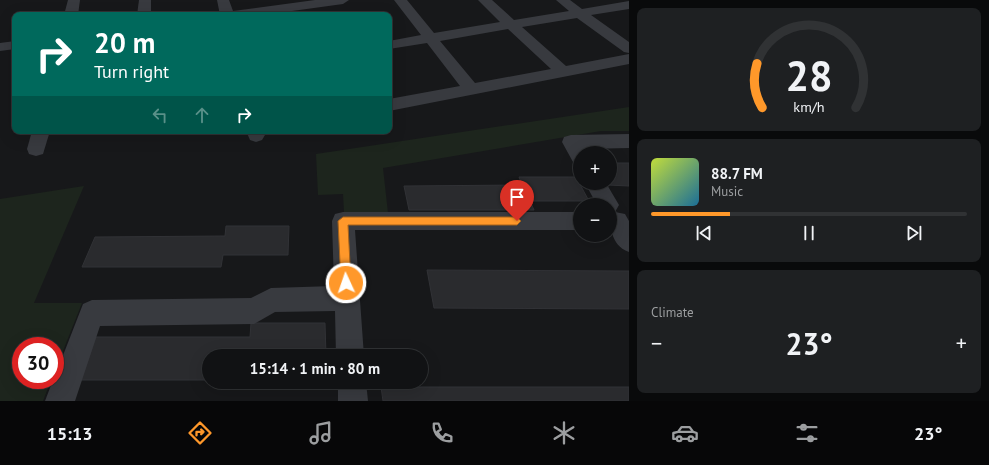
<!DOCTYPE html>
<html lang="en">
<head>
<meta charset="utf-8">
<style>
  :root { --surface:#111214; --page:#1e2022; --text:#f1f3f6; --muted:#9c9ea0; --line:#303234; --accent:#ff982a }
  body { margin:0; font-family:"PT Sans",sans-serif; background:var(--page); color:var(--text); height:100vh; display:flex; flex-direction:column; font-size:15px; white-space:nowrap }
  * { box-sizing:border-box; margin:0 }
  p { font-size:13px; color:var(--muted) }
  .icon { flex:none; width:22px; height:22px; fill:none; stroke:currentColor; stroke-width:2; stroke-linecap:round; stroke-linejoin:round }
  .map { position:relative; flex:1; overflow:hidden }
  .sheet { display:flex; flex-direction:column; gap:8px; padding:8px; background:#090a0b; width:360px }
  .sheet>* { flex:none }
  .guide { position:absolute; left:12px; top:12px; width:380px; height:122px; border-radius:8px; box-shadow:0 4px 16px #0002,0 0 0 1px var(--line); background:#00695c; color:#fff; overflow:hidden }
  .tools { position:absolute; left:573px; top:146px; display:grid; gap:8px }
  .tools a { display:grid; place-items:center; width:44px; height:44px; border-radius:50%; background:var(--surface); box-shadow:0 4px 16px #0002,0 0 0 1px var(--line); font-size:20px }
  .speed { position:absolute; left:12px; top:337px; display:flex; gap:8px; font-size:20px; font-weight:700; text-align:center }
  .speed>* { display:grid; place-content:center; width:52px; height:52px; border-radius:50%; background:var(--surface); box-shadow:0 4px 16px #0002,0 0 0 1px var(--line); line-height:1 }
  .speed .limit { border:6px solid #d22; background:#fff; color:#111 }
  .pin { position:absolute; display:grid; place-items:center; width:34px; height:34px; color:#fff; margin:-41px -17px; border-radius:50% 50% 50% 0; rotate:-45deg; box-shadow:0 0 4px #0007 }
  .pin .icon { rotate:45deg }
  .me { position:absolute; width:44px; margin:-22px; rotate:357deg; stroke-linejoin:round; filter:drop-shadow(0 0 3px #0008) }
  .turn { display:flex; align-items:center; gap:14px; height:84px; padding:0 16px; font-size:18px }
  .turn .icon { width:52px; height:52px; stroke-width:2.5 }
  .turn b { display:block; font-size:28px; line-height:34px }
  .lanes { display:flex; align-items:center; height:38px; padding:0 16px; background:#0003; justify-content:center; gap:20px; direction:ltr }
  .lanes .off { opacity:.35 }
  .big { font-size:30px; font-weight:800; line-height:1.1 }
  .sheet .card { flex:1; display:flex; flex-direction:column; justify-content:center; gap:6px; min-width:0; padding:0 14px; border-radius:8px; background:var(--page) }
  .sheet .dial { align-items:center; gap:0 }
  .dial svg { height:104px; overflow:visible; fill:none; stroke:var(--line); stroke-width:7; stroke-linecap:round; text-anchor:middle }
  .dial text { fill:var(--text); stroke:none }
  .song { display:flex; align-items:center; gap:12px }
  .cover { width:48px; height:48px; border-radius:6px; background:linear-gradient(135deg,hsl(70 70% 55%),hsl(200 70% 35%)) }
  .played { height:4px; border-radius:2px; background:linear-gradient(90deg,var(--accent) 25%,var(--line) 25%) }
  .keys { display:flex; justify-content:space-around; direction:ltr }
  .heat { display:flex; justify-content:space-between; align-items:center; font-size:22px; direction:ltr }
  .trip { position:absolute; left:202px; top:349px; width:226px; height:40px; border-radius:20px; background:var(--surface); box-shadow:0 4px 16px #0002,0 0 0 1px var(--line); font-weight:800; line-height:40px; text-align:center }
  .menu { display:flex; height:64px; justify-content:space-around; align-items:center; background:#070708; color:var(--muted) }
  .menu .icon { width:28px; height:28px }
  .menu .active { color:var(--accent) }
  .menu b { font-size:18px; color:var(--text) }
  main { display:flex; flex:1; min-height:0 }
  .map>svg:first-child { display:block }
</style>
</head>
<body>
<main>
<div class="map">
<svg width="629" height="401" viewBox="0 0 629 401">
  <rect width="100%" height="100%" fill="#17181a"/>
  <!-- green -->
  <g fill="#1d251d">
    <polygon points="629,107 629,131 601,131 383,168 388,213 344,212 343,194 318,195 316,154"/>
    <polygon points="84,186 34,303 82,303 55,371 55,346 21,346 21,380 51,380 43,401 0,401 0,199"/>
  </g>
  <!-- building -->
  <g fill="#2a2b2e" stroke="#313236">
    <polygon points="610,163 629,163 629,186 607,185 606,183 610,183"/>
    <polygon points="519,177 576,177 589,201 530,201 534,210 409,210 404,186 522,185"/>
    <polygon points="226,226 289,226 288,255 223,255 221,267 82,267 95,237 225,236"/>
    <polygon points="427,270 629,271 629,309 434,308"/>
    <polygon points="251,323 325,323 326,356 209,356 209,380 81,380 96,337 250,337"/>
    <polygon points="381,387 629,387 629,401 383,401"/>
  </g>
  <g fill="none" stroke-linecap="round" stroke-linejoin="round">
    <!-- minor -->
    <g fill="#383a3f" fill-rule="evenodd">
      <polygon points="68,0 80,0 78,15 64,15"/>
      <polygon points="139,0 151,0 151,15 137,15"/>
      <polygon points="217,0 229,0 233,11 315,0 349,0 343,4 263,15 220,15"/>
      <path d="M394 0H407L434 33 500 22 478 0H492L514 20 569 11 556 0H570L582 9 629 1V9L591 15 629 42V53L624 52 577 18 522 27 566 66 629 54V64L389 111V99L460 86 427 43 389 49V41L421 35ZM508 29 551 69 475 83 440 41Z"/>
      <polygon points="15,41 15,49 0,51 0,43"/>
      <polygon points="32,131 50,131 43,154 36,156 29,154 27,149"/>
      <polygon points="246,131 264,131 265,135 262,140 256,142 250,140"/>
      <polygon points="629,134 629,148 585,149 587,153 580,153 580,164 573,162 562,142 564,137 571,135"/>
      <path d="M585 183H606L619 205 615 212 625 214 629 221V252C609 245 610 223 610 205H597Z"/>
      <polygon points="343,212 580,212 580,230 355,230 364,356 336,356 335,311 275,312 254,324 100,326 75,401 45,401 53,380 55,380 55,376 83,304 92,300 251,298 271,288 334,286 332,221 335,214"/>
      <polygon points="338,382 366,382 368,401 338,401"/>
    </g>
  </g>
  <!-- route -->
  <polygon fill="#ff982a" stroke="#a6631b" points="343,217 517,217 521,221 517,225 348,225 351,283 350,287 346,288 342,287 341,283 338,221"/>
</svg>
<div class="tools">
<a>+</a>
<a>−</a>
</div>
<div class="speed"><div class="limit">30</div></div>
<div class="pin" style="left:517px;top:221px;background:#d93025"><svg class="icon" aria-label="arrive" viewBox="0 0 24 24"><path d="M6 21V4h12l-3 4 3 4H6"/></svg></div>
<svg class="me" style="left:346px;top:283px" viewBox="-20 -20 40 40"><circle r="17" fill="#ff982a" stroke="#fff" stroke-width="3"/><path d="M0-11L8 9 0 5-8 9z" fill="#fff"/></svg>
<div class="trip">15:14 · 1 min · 80 m</div>
<div class="guide">
<div class="turn"><svg class="icon" aria-label="right" viewBox="0 0 24 24"><path d="M7 20v-9h11M14 6l5 5-5 5"/></svg><div><b>20 m</b>Turn right</div></div>
<div class="lanes"><svg class="icon off" aria-label="left" viewBox="0 0 24 24"><path d="M17 20v-9H6M10 6l-5 5 5 5"/></svg><svg class="icon off" aria-label="ahead" viewBox="0 0 24 24"><path d="M12 20V5M6 11l6-6 6 6"/></svg><svg class="icon" aria-label="right" viewBox="0 0 24 24"><path d="M7 20v-9h11M14 6l5 5-5 5"/></svg></div>
</div>
</div>
<section class="sheet">
<div class="card dial"><svg viewBox="0 0 100 80">
<path d="M14 69A42 42 0 1 1 86 69"/>
<path d="M14 69A42 42 0 0 1 10 35" stroke="#ff982a"/>
<text x="50" y="56" font-size="32" font-weight="700">28</text>
<text x="50" y="72" font-size="11">km/h</text>
</svg></div>
<div class="card">
<div class="song"><i class="cover"></i><div><b>88.7 FM</b><p>Music</p></div></div>
<div class="played"></div>
<div class="keys"><svg class="icon" aria-label="previous" viewBox="0 0 24 24"><path d="M18 5L8 12l10 7zM5 5v14"/></svg><svg class="icon" aria-label="pause" viewBox="0 0 24 24"><path d="M8 5v14M16 5v14"/></svg><svg class="icon" aria-label="next" viewBox="0 0 24 24"><path d="M6 5l10 7-10 7zM19 5v14"/></svg></div>
</div>
<div class="card"><p>Climate</p>
<div class="heat"><a>−</a><b class="big">23°</b><a>+</a></div>
</div>
</section>
</main>
<nav class="menu">
<b>15:13</b>
<svg class="icon active" aria-label="directions" viewBox="0 0 24 24"><path d="M12 3l9 9-9 9-9-9zM9 14v-3h6M13 9l2 2-2 2"/></svg>
<svg class="icon" aria-label="music" viewBox="0 0 24 24"><path d="M9 18V5l10-2v13"/><circle cx="6" cy="18" r="3"/><circle cx="16" cy="16" r="3"/></svg>
<svg class="icon" aria-label="phone" viewBox="0 0 24 24"><path d="M5 4h4l2 5-3 2q2 4 5 5l2-3 5 2v4C11 20 4 13 5 4z"/></svg>
<svg class="icon" aria-label="climate" viewBox="0 0 24 24"><path d="M12 3v18M4 7l16 10M4 17L20 7"/></svg>
<svg class="icon" aria-label="car" viewBox="0 0 24 24"><path d="M5 17H2v-5l4-1 3-4h7l3 4 3 1v5h-3M9 17h6M6 11h13"/><circle cx="7" cy="17" r="2"/><circle cx="17" cy="17" r="2"/></svg>
<svg class="icon" aria-label="filters" viewBox="0 0 24 24"><path d="M4 7h16M4 17h16"/><circle cx="9" cy="7" r="2"/><circle cx="15" cy="17" r="2"/></svg>
<b>23°</b>
</nav>
</body>
</html>
